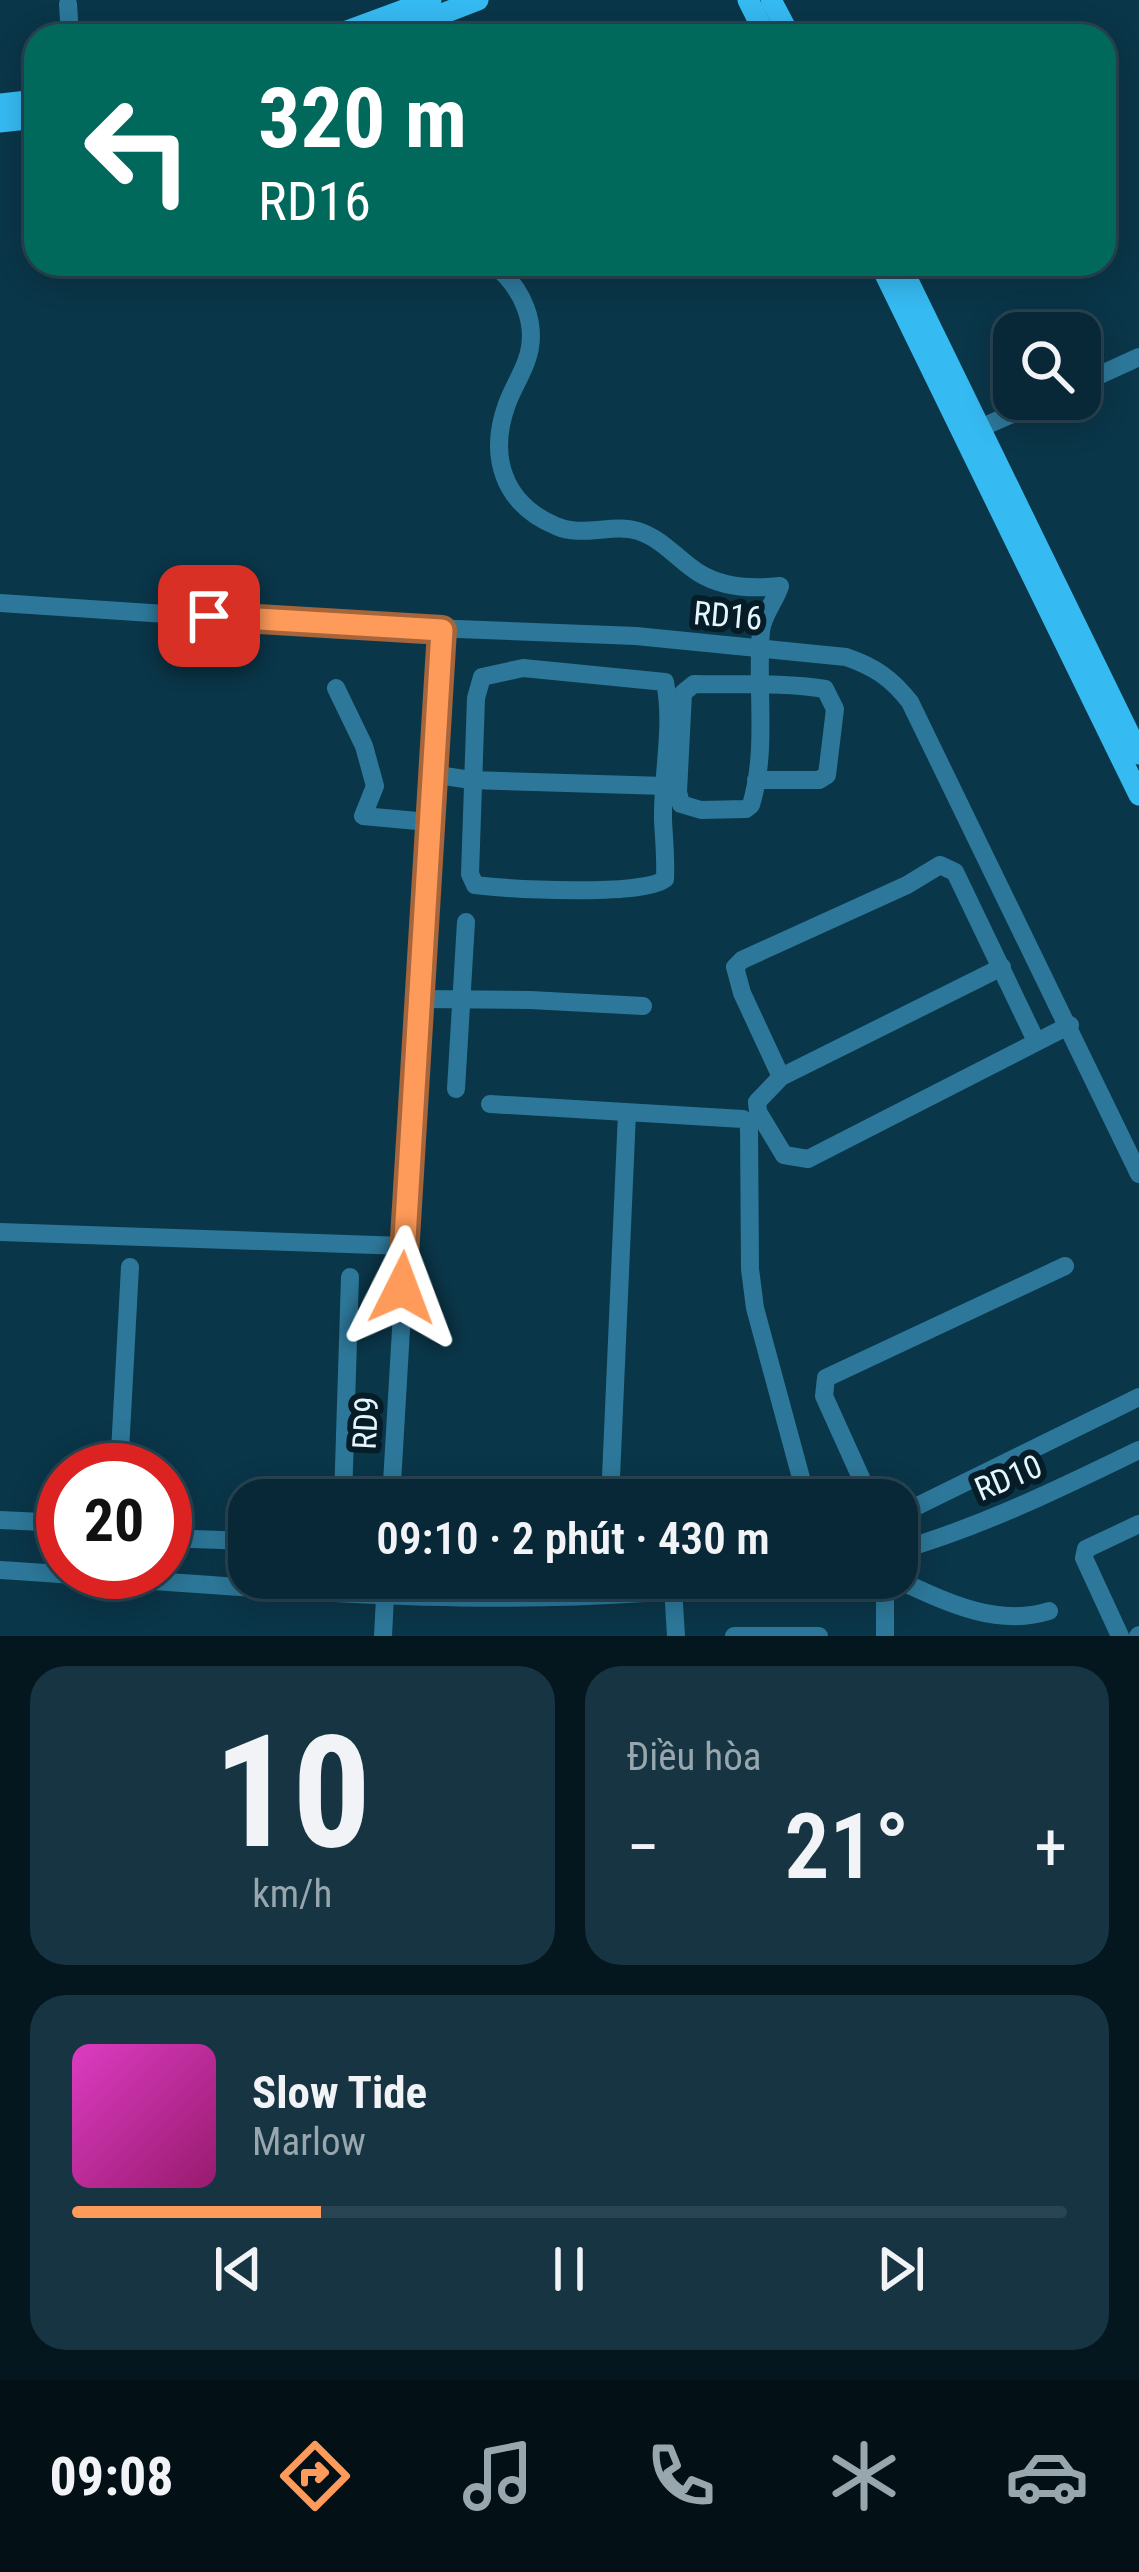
<!DOCTYPE html>
<html lang="vi">
<head>
<meta charset="utf-8">
<style>
  :root { --surface:#082837; --page:#163442; --text:#f1f3f6; --muted:#98a6ad; --line:#294452; --accent:#ff9b5a }
  body { margin:0; font-family:"Roboto Condensed",sans-serif; background:var(--page); color:var(--text); height:100vh; display:flex; flex-direction:column; font-size:45px; white-space:nowrap }
  * { box-sizing:border-box; margin:0 }
  p { font-size:39px; color:var(--muted) }
  .icon { flex:none; width:66px; height:66px; fill:none; stroke:currentColor; stroke-width:2; stroke-linecap:round; stroke-linejoin:round }
  .map { position:relative; height:1636px; overflow:hidden }
  .sheet { display:flex; flex-direction:column; gap:30px; padding:30px; background:#04161e; flex:1 }
  .sheet>* { flex:none }
  .hud { position:absolute; left:24px; top:24px; width:1092px; height:252px; border-radius:36px; box-shadow:0 6px 30px #0003,0 0 0 3px var(--line); background:#00695c; color:#fff; overflow:hidden }
  .buttons { position:absolute; left:993px; top:312px; display:grid; gap:24px }
  .buttons a { display:grid; place-items:center; width:108px; height:108px; border-radius:24px; background:var(--surface); box-shadow:0 6px 30px #0003,0 0 0 3px var(--line); font-size:60px }
  .speed { position:absolute; left:36px; top:1443px; display:flex; gap:24px; font-size:60px; font-weight:700; text-align:center }
  .speed>* { display:grid; place-content:center; width:156px; height:156px; border-radius:50%; background:var(--surface); box-shadow:0 6px 30px #0003,0 0 0 3px var(--line); line-height:1 }
  .speed .limit { border:18px solid #d22; background:#fff; color:#111 }
  .pin { position:absolute; display:grid; place-items:center; width:102px; height:102px; color:#fff; margin:-51px; border-radius:24px; box-shadow:0 6px 18px #0006 }
  .me { position:absolute; width:132px; margin:-66px; rotate:3deg; stroke-linejoin:round; filter:drop-shadow(0 0 9px #0008) }
  .turn { display:flex; align-items:center; gap:42px; height:252px; padding:0 36px; font-size:54px }
  .turn .icon { width:156px; height:156px; stroke-width:2.5 }
  .turn b { display:block; font-size:84px; line-height:102px }
  .big { font-size:90px; font-weight:600; line-height:1.1 }
  .sheet .card { flex:1; display:flex; flex-direction:column; justify-content:center; gap:18px; min-width:0; padding:0 42px; border-radius:36px; background:var(--page) }
  .sheet .dial { align-items:center; gap:0 }
  .dial b { font-size:156px; line-height:1 }
  .song { display:flex; align-items:center; gap:36px }
  .cover { width:144px; height:144px; border-radius:18px; background:linear-gradient(135deg,hsl(310 70% 55%),hsl(320 70% 35%)) }
  .played { height:12px; border-radius:6px; background:linear-gradient(90deg,var(--accent) 25%,var(--line) 25%) }
  .keys { display:flex; justify-content:space-around; direction:ltr }
  .heat { display:flex; justify-content:space-between; align-items:center; font-size:66px; direction:ltr }
  .sheet .tiles { flex:1; display:grid; gap:30px; grid-template-columns:1fr 1fr }
  .card:last-child { grid-column:span 2 }
  .trip { position:absolute; left:228px; top:1479px; width:690px; height:120px; border-radius:36px; background:var(--surface); box-shadow:0 6px 30px #0003,0 0 0 3px var(--line); font-weight:600; line-height:120px; text-align:center }
  .tab-bar { display:flex; height:192px; justify-content:space-around; align-items:center; background:#031016; color:var(--muted) }
  .tab-bar .icon { width:84px; height:84px }
  .tab-bar .on { color:var(--accent) }
  .tab-bar b { font-size:54px; color:var(--text) }
  .map>svg:first-child { display:block }
</style>
</head>
<body>
<div class="map">
<svg width="1139" height="1636" viewBox="0 0 1139 1636">
  <rect width="100%" height="100%" fill="#0a3649"/>
  <g fill="none" stroke-linecap="round" stroke-linejoin="round">
    <!-- minor -->
    <g stroke="#2d789a" stroke-width="18">
      <polyline points="68,4 70,36"/>
      <path d="M493 264C522 287 540 325 526 362 521 376 512 390 507 404 488 456 503 504 556 526 582 538 612 523 638 531 663 539 678 560 699 573 723 588 753 589 780 586 775 602 763 614 761 631 756 687 768 749 751 805L746 809 701 810 681 804 678 792 683 693 694 684C737 685 783 682 825 689L835 709 827 775 819 780H756"/>
      <polyline points="1080,384 1139,357"/>
      <polyline points="971,432 1046,399"/>
      <path d="M0 603 301 623 636 636 846 657C875 667 891 678 910 702L1139 1174"/>
      <path d="M523 668 665 682C674 727 662 775 663 820 664 840 666 859 665 879 642 897 509 889 475 885L470 874 476 698 482 677Z"/>
      <polyline points="336,688 364,746 375,786 363,816 428,822"/>
      <polyline points="431,774 471,780 665,786"/>
      <polyline points="1002,967 781,1077 757,1102 758,1112 784,1155 808,1159 1070,1025"/>
      <polyline points="418,999 530,1000 643,1006"/>
      <polyline points="781,1077 742,993 735,967 742,960 907,885 940,865 955,872 1036,1041"/>
      <polyline points="456,1089 466,922"/>
      <polyline points="490,1104 743,1119 749,1125 750,1269 755,1308 807,1500"/>
      <polyline points="0,1232 404,1246"/>
      <polyline points="119,1470 130,1267"/>
      <polyline points="343,1499 350,1277"/>
      <polyline points="343,1500 391,1499"/>
      <polyline points="391,1500 442,630"/>
      <polyline points="610,1500 627,1113"/>
      <polyline points="871,1500 824,1396 826,1378 1065,1266"/>
      <polyline points="897,1516 1139,1397"/>
      <polyline points="0,1520 63,1523"/>
      <polyline points="165,1538 249,1541"/>
      <path d="M897 1551C981 1527 1061 1488 1139 1450"/>
      <path d="M0 1570C257 1586 522 1619 778 1578"/>
      <polyline points="885,1578 885,1636"/>
      <path d="M894 1578C942 1600 995 1628 1049 1611"/>
      <polyline points="673,1588 676,1636"/>
      <polyline points="383,1636 386,1578"/>
      <polyline points="734,1636 819,1636"/>
      <polyline points="1120,1636 1084,1558 1086,1549 1139,1524"/>
      <polyline points="1138,1636 1139,1635"/>
    </g>
    <!-- major -->
    <g stroke="#36baf2" stroke-width="21">
      <polyline points="748,0 766,36"/>
      <polyline points="771,0 790,36"/>
      <polyline points="333,36 431,0"/>
      <polyline points="385,36 478,0"/>
      <polyline points="0,104 36,100"/>
      <polyline points="0,122 36,118"/>
      <polyline points="880,264 1139,795"/>
      <polyline points="900,264 1139,754"/>
    </g>
  </g>
  <g fill="none" stroke-linecap="round" stroke-linejoin="round">
    <!-- route casing -->
    <g stroke="#a6653a" stroke-width="30">
      <polyline id="route" points="209,616 442,630 402,1288"/>
    </g>
    <!-- route -->
    <use href="#route" stroke="#ff9b5a" stroke-width="21"/>
  </g>
  <g text-anchor="middle" stroke-width="12" stroke-linejoin="round" paint-order="stroke">
    <!-- street labels -->
    <g font-size="33" fill="#e5f5fe" stroke="#061c27">
      <text transform="translate(728 615) rotate(5)" y="12">RD16</text>
      <text transform="translate(365 1423) rotate(-87)" y="12">RD9</text>
      <text transform="translate(1008 1477) rotate(-23)" y="12">RD10</text>
    </g>
  </g>
</svg>
<div class="buttons">
<a><svg class="icon" aria-label="search" viewBox="0 0 24 24"><circle cx="10" cy="10" r="6"/><path d="M15 15l6 6"/></svg></a>
</div>
<div class="speed"><div class="limit">20</div></div>
<div class="pin" style="left:209px;top:616px;background:#d93025"><svg class="icon" aria-label="arrive" viewBox="0 0 24 24"><path d="M6 21V4h12l-3 4 3 4H6"/></svg></div>
<svg class="me" style="left:402px;top:1288px" viewBox="-20 -20 40 40"><path d="M0-17L14 15 0 8-14 15z" fill="#ff9b5a" stroke="#fff" stroke-width="4"/></svg>
<div class="trip">09:10 · 2 phút · 430 m</div>
<div class="hud">
<div class="turn"><svg class="icon" aria-label="left" viewBox="0 0 24 24"><path d="M17 20v-9H6M10 6l-5 5 5 5"/></svg><div><b>320 m</b>RD16</div></div>
</div>
</div>
<section class="sheet">
<div class="tiles">
<div class="card dial"><b>10</b><p>km/h</p></div>
<div class="card"><p>Điều hòa</p>
<div class="heat"><a>−</a><b class="big">21°</b><a>+</a></div>
</div>
<div class="card">
<div class="song"><i class="cover"></i><div><b>Slow Tide</b><p>Marlow</p></div></div>
<div class="played"></div>
<div class="keys"><svg class="icon" aria-label="previous" viewBox="0 0 24 24"><path d="M18 5L8 12l10 7zM5 5v14"/></svg><svg class="icon" aria-label="pause" viewBox="0 0 24 24"><path d="M8 5v14M16 5v14"/></svg><svg class="icon" aria-label="next" viewBox="0 0 24 24"><path d="M6 5l10 7-10 7zM19 5v14"/></svg></div>
</div>
</div>
</section>
<nav class="tab-bar">
<b>09:08</b>
<svg class="icon on" aria-label="directions" viewBox="0 0 24 24"><path d="M12 3l9 9-9 9-9-9zM9 14v-3h6M13 9l2 2-2 2"/></svg>
<svg class="icon" aria-label="music" viewBox="0 0 24 24"><path d="M9 18V5l10-2v13"/><circle cx="6" cy="18" r="3"/><circle cx="16" cy="16" r="3"/></svg>
<svg class="icon" aria-label="phone" viewBox="0 0 24 24"><path d="M5 4h4l2 5-3 2q2 4 5 5l2-3 5 2v4C11 20 4 13 5 4z"/></svg>
<svg class="icon" aria-label="climate" viewBox="0 0 24 24"><path d="M12 3v18M4 7l16 10M4 17L20 7"/></svg>
<svg class="icon" aria-label="car" viewBox="0 0 24 24"><path d="M5 17H2v-5l4-1 3-4h7l3 4 3 1v5h-3M9 17h6M6 11h13"/><circle cx="7" cy="17" r="2"/><circle cx="17" cy="17" r="2"/></svg>
</nav>
</body>
</html>
